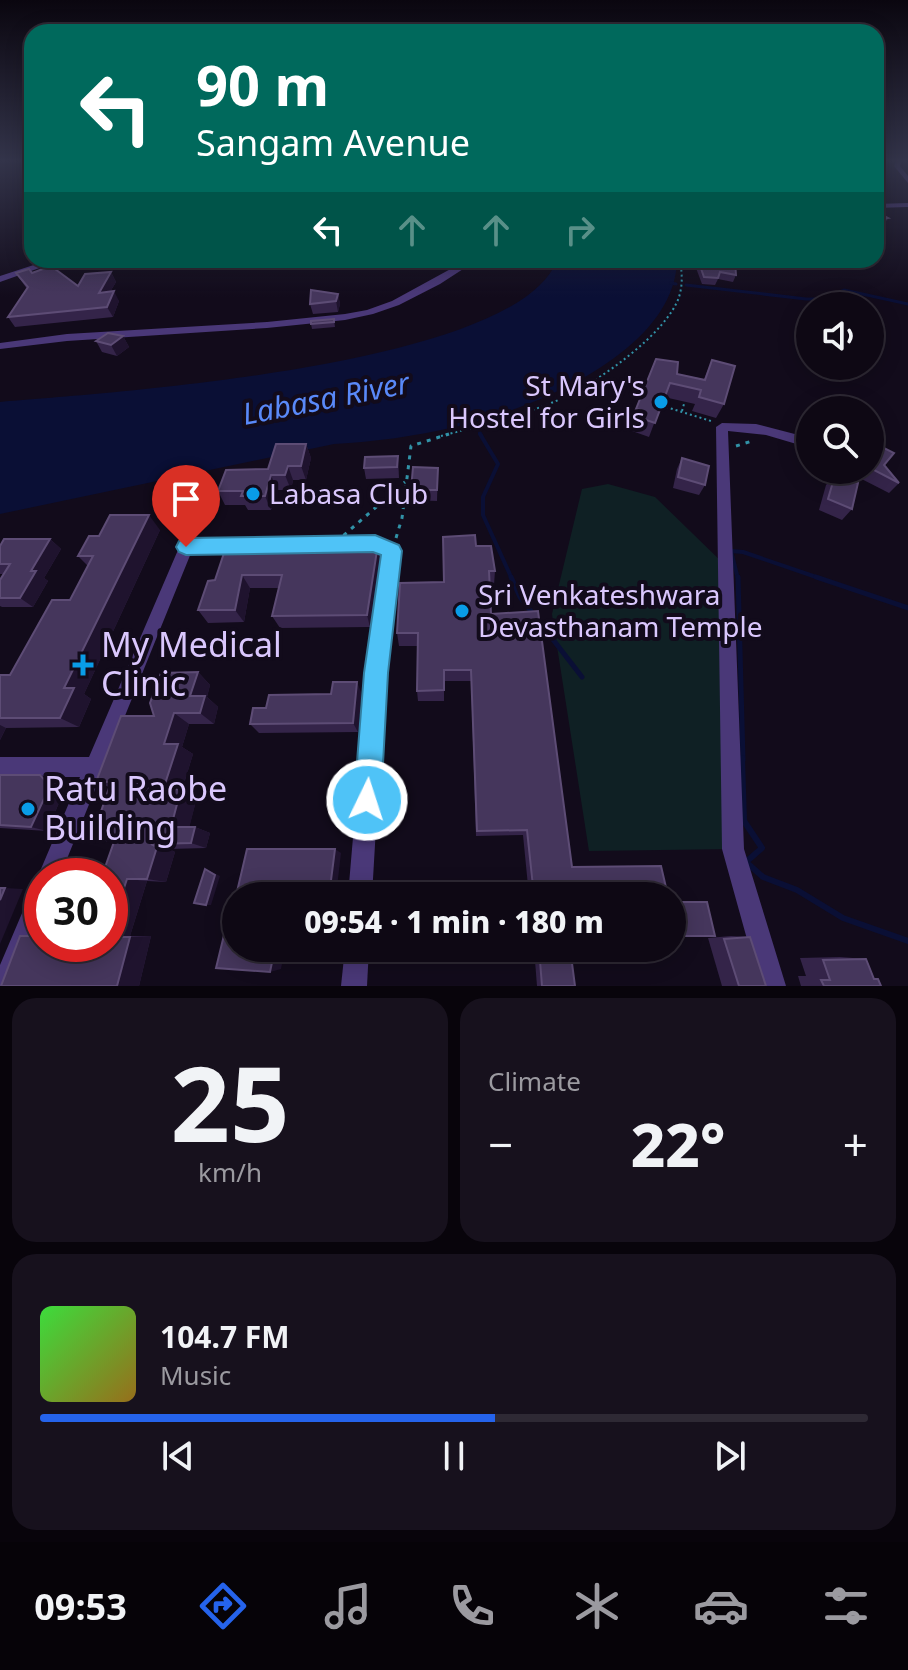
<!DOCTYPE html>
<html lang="en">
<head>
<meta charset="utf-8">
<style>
  :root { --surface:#0e0814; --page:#17111d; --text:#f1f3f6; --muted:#9b9aa0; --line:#2e2934; --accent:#2563eb }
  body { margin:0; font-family:"Noto Sans",sans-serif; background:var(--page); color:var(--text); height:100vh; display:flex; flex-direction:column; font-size:30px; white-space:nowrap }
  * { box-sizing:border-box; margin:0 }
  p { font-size:26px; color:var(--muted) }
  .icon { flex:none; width:44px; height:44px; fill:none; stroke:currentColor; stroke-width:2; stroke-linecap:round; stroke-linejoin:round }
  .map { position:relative; height:986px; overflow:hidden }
  .side { display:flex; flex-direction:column; gap:12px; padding:12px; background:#08040b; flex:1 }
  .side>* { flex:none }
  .banner { position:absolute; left:24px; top:24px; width:860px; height:244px; border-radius:24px; box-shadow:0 4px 20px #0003,0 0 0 2px var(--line); background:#00695c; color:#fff; overflow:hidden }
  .tools { position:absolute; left:796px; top:292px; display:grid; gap:16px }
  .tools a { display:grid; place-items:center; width:88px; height:88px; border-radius:50%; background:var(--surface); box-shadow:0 4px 20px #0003,0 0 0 2px var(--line); font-size:40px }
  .speed { position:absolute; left:24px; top:858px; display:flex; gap:16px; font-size:40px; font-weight:700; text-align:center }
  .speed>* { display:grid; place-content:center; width:104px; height:104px; border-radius:50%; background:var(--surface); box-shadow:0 4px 20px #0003,0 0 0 2px var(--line); line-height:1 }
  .speed .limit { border:12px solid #d22; background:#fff; color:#111 }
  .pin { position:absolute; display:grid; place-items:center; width:68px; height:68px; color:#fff; margin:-82px -34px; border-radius:50% 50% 50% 0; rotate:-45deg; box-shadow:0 0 8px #0007 }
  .pin .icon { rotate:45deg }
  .me { position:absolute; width:88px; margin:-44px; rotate:4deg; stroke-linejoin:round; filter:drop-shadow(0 0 6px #0008) }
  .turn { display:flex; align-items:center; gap:28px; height:168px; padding:0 40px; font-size:36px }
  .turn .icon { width:104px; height:104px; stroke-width:2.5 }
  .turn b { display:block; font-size:56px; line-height:68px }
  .lanes { display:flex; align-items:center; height:76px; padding:0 40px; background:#0003; justify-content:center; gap:40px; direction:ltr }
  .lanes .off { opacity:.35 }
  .big { font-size:60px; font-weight:800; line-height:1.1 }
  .side .widget { flex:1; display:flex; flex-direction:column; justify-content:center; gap:12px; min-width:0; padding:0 28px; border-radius:24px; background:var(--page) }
  .side .dial { align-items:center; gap:0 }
  .dial b { font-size:104px; line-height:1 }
  .song { display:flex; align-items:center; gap:24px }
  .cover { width:96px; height:96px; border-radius:12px; background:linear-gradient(135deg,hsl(120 70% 55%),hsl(40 70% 35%)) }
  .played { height:8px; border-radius:4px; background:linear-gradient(90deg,var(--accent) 55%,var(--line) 55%) }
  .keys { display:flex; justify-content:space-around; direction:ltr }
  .heat { display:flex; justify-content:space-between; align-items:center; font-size:44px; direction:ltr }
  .side .tiles { flex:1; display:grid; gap:12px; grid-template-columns:1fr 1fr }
  .widget:last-child { grid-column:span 2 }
  .trip { position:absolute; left:222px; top:882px; width:464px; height:80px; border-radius:40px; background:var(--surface); box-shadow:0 4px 20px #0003,0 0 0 2px var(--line); font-weight:800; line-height:80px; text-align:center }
  .tabs { display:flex; height:128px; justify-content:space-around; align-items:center; background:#060308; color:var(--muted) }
  .tabs .icon { width:56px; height:56px }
  .tabs .on { color:var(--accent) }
  .tabs b { font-size:36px; color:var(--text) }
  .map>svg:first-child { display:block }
</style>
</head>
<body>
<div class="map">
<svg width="908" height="986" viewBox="0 0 908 986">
  <rect width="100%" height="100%" fill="#120b1b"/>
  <!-- green -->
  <polygon fill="#0f2024" points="608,484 655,497 728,568 733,849 589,851 552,614 582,489"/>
  <!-- water -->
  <path fill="#0a0f35" d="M557 260H677C675 353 530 410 455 427 415 436 375 442 334 444L0 514V402C106 393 518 367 557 260Z"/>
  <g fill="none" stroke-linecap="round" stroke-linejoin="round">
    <!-- stream-far3 -->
    <g stroke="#0a0f35" stroke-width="3">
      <polyline points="671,283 676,284"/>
      <polyline points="686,285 806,299 824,299 844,290 908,304"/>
      <polyline points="472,419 482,436"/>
    </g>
    <!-- stream-far2 -->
    <g stroke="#0a0f35" stroke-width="4">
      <polyline points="480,434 498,464 483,497 483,515 512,579"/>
      <polyline points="738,579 731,551 743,552 822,579"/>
    </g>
    <!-- stream-far1 -->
    <g stroke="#0a0f35" stroke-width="5">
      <polyline points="511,577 520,597 582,677"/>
      <polyline points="738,577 743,760"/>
      <polyline points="816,577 908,608"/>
    </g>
    <!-- stream -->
    <polyline stroke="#0a0f35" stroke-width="6" points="742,758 744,821 762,848 746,862 763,877 797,890 843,918 908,941"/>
    <!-- path-far1 -->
    <g stroke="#3192a7" stroke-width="2" stroke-dasharray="2 3" stroke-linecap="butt">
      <polyline points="666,407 711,421"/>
      <polyline points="682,411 684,404"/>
      <path d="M441 436C482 425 526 415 565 397 599 381 667 333 679 297 683 284 682 273 680 260"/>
    </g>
    <!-- path -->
    <g stroke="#3192a7" stroke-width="3" stroke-dasharray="4 6" stroke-linecap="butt">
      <polyline points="736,446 752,441"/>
      <polyline points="396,538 402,518 411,446 449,434"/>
      <polyline points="336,542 405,482"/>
    </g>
    <!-- minor -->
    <g fill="#4a3878" fill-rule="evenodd">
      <polygon points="897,159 903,159 900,166 908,176 908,183 894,166"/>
      <polygon points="908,203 908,207 876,208 876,204"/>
      <polygon points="49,260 62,260 0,282 0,276"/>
      <polygon points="467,260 477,260 440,284 399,305 373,314 345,320 267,328 67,341 0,349 0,343 67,334 267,322 345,314 367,310 392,301"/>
      <polygon points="722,423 756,424 810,438 810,448 766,435 728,431 744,849 786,986 760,986 722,849 716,427"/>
      <polygon points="361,538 375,538 397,546 400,551 385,673 372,896 348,896 367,673 384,554 374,550 356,548 353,544 356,540"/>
      <polygon points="244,540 249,542 252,546 249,550 244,552 191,553 60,876 42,876 42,922 17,986 0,986 0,965 34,885 40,882 38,876 80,777 0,777 0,757 89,757 181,543"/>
      <polygon points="345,948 369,948 367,986 341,986"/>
    </g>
  </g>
  <!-- wall -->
  <g fill="#342449">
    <polygon points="876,212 888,218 881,230 876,230"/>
    <polygon points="693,260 735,260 736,275 733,282 718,279 715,285 702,284"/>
    <polygon points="111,272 116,282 110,292 119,301 113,317 15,327 8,317 27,289 16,273 32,273 78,286"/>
    <polygon points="338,294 340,304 338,312 313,314 310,304"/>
    <polygon points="334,319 335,327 312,329 311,324"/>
    <polygon points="123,336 129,347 117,356 102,352 96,341"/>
    <polygon points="712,360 724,404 716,418 692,411 695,404 664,397 649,437 632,431 634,424 631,423 636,409 677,374 704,379"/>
    <polygon points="870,441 884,465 899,483 889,493 844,470 870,470"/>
    <polygon points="306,444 311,458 306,480 293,480 291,490 277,490 271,510 248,510 245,505 225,505 218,491 268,469"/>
    <polygon points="398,456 399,478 366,479 364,468"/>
    <polygon points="682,458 705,485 699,495 673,488 677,469"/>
    <polygon points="438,468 437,501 412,500 411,490"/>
    <polygon points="835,475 852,509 842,520 819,510 826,485"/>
    <polygon points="160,530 84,694 91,699 79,727 6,728 0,740 0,675 10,675 70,600 88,566 78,556 99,536"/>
    <polygon points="50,539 61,549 44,578 48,581 33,607 2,607 0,606 0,580 4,574 0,574 0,546"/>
    <polygon points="378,544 380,558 370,627 280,628 272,616 279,588 250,588 244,622 208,623 198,610 215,580"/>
    <polygon points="476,546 495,571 494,585 490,585 491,614 572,867 668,896 529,896 523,835 476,836 471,681 444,681 444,701 418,701 417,691 418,646 399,646 397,633"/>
    <polygon points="198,672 210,685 207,697 218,707 214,724 189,724 182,747 193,754 182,790 197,797 189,827 195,827 210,833 206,848 169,849 175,852 166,882 147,881 130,936 151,936 139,986 1,986 110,944 114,843 92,838 109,787 96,782 154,716"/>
    <polygon points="361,692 358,732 259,733 250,724 266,708 331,694"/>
    <polygon points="0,775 40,775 55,780 64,791 47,831 0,828"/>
    <polygon points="672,902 707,902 682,936 672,935"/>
    <polygon points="731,936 750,937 766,986 722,986 708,938"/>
    <polygon points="534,948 570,948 575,986 537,986"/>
    <polygon points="840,957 866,959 874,979 881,986 801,986 798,976 806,976 800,958"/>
  </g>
  <!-- shaded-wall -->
  <g fill="#1f132e">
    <polygon points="111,272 116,282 104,302 99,293"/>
    <polygon points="114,291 119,301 113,317 107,307"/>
    <polygon points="338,294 340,304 338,312 336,301"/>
    <polygon points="123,336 129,347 117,356 111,345"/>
    <polygon points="306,444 311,458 306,480 301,466"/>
    <polygon points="288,466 293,480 291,490 285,475"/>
    <polygon points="271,475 277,490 271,510 265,496"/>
    <polygon points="149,515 160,530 84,694 91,699 79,727 60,718 64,688"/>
    <polygon points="50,539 61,549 44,578 48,581 33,607 20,598 31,571"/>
    <polygon points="378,544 380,558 370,627 367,615"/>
    <polygon points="242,575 250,588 244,622 235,610"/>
    <polygon points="198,672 210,685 207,697 218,707 214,724 200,713 190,696"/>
    <polygon points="357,682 361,692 358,732 353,723"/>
    <polygon points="174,713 189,724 182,747 193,754 182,790 197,797 188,833 171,827 163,790 164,744"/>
    <polygon points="0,725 6,728 0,740"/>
    <polygon points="40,775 55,780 64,791 47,831 31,827"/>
    <polygon points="195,827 210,833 206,848 191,843"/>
    <polygon points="151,844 169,849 175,852 166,882 147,879"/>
    <polygon points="335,849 341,853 336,896 329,896"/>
    <polygon points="205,869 220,876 211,905 206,905"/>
    <polygon points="127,879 147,881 130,936 110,937 110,930"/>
    <polygon points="5,888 23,889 0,944 0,900"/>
    <polygon points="151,936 139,986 117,986 130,937"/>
    <polygon points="275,948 285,948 281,969 270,972"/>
  </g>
  <!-- building -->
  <g fill="#45365c" stroke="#5d4c75" stroke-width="2">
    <polygon points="876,212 888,218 876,220"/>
    <polygon points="698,260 735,260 736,275 720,272 718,278 704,277"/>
    <polygon points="51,266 78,286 85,274 111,272 99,293 114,291 107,307 8,317 28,287 16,273 29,269 32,273"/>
    <polygon points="311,290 338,294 336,301 310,304"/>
    <polygon points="334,319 334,322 311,324 311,321"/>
    <polygon points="108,333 123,336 111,345 96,341"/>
    <polygon points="656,359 678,362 677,374 705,380 712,360 735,366 724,404 699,397 701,390 670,383 655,423 637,417 640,410 636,409"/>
    <polygon points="870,441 894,453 884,465 899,483 870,468"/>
    <polygon points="276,444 306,444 301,466 288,466 285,475 271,475 265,496 241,496 243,491 218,491 226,470 268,469"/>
    <polygon points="398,456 397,467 364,468 365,457"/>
    <polygon points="682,458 709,466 705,485 678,477"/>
    <polygon points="413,467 438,468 437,490 411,490"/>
    <polygon points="835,475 858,483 852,509 828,499"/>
    <polygon points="110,515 149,515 64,688 74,688 60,718 0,718 0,675 10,675 52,600 70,600 93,556 78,556 89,536 99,536"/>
    <polygon points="475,535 476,546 491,546 495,571 489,571 491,614 538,611 572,867 661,866 668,896 534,896 527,830 477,831 471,670 444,670 444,690 417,691 418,633 397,633 400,583 444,582 443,537"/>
    <polygon points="4,539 50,539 31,571 36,571 20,598 0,598 0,580 10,564 0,564 0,546"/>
    <polygon points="370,539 378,544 367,615 272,616 282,575 242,575 235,610 198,610 208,581 215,580 228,541"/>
    <polygon points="198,672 190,696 205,696 200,713 174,713 164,744 178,744 163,790 181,789 171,827 195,827 191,843 151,844 157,847 147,879 127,879 110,930 110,876 102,876 116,836 92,838 111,782 96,782 121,716 154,716 150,703 161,673"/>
    <polygon points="333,682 357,682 353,723 250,724 253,708 266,708 269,695 331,694"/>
    <polygon points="0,775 40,775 50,786 31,827 0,825"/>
    <polygon points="247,849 335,849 329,896 236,896"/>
    <polygon points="205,869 215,875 206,905 194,903"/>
    <polygon points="0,888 5,888 0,900"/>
    <polygon points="236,897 236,948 275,948 270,972 216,968 225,931 229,931"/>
    <polygon points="672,902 707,902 715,936 682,936 678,917 672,917"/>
    <polygon points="42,903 42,944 110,944 110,937 130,937 117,986 1,986 20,936 29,936"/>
    <polygon points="750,937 766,986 739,986 724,939"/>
    <polygon points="539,948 570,948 575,986 542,986"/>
    <polygon points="866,959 874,979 878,979 881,986 824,986 821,980 830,980 823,960"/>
  </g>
  <!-- sky -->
  <linearGradient id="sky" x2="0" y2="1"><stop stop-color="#0a060f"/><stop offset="0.54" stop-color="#33344a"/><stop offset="1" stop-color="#33344a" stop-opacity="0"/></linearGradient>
  <rect width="908" height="297" fill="url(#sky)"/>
  <!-- route -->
  <polygon fill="#4fc3f7" stroke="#337fa1" stroke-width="2" points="375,535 399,545 402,551 388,673 381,800 377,810 367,814 358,810 354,800 364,673 381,555 373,552 186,555 179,552 176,547 179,541 186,538"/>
  <!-- markers -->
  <g fill="#099ce7" stroke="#120b1b" stroke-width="3">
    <circle cx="661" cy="402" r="8"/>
    <circle cx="253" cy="494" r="8"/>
    <circle cx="462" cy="611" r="8"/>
    <path d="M79 653h8v8h8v8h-8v8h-8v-8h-8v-8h8z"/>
    <circle cx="28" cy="809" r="8"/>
  </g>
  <g text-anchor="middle" stroke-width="8" stroke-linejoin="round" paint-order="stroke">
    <!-- poi labels -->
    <g font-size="28" fill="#dac7fd" stroke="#120b1b" text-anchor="start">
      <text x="645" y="396" text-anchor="end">St Mary's<tspan x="645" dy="32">Hostel for Girls</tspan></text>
      <text x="269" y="504">Labasa Club</text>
      <text x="478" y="605">Sri Venkateshwara<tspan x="478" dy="32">Devasthanam Temple</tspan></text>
    </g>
    <!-- water labels -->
    <g font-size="30" font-style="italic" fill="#5989f9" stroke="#120b1b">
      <text transform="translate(326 399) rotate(-11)" y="10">Labasa River</text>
    </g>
    <!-- near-poi labels -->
    <g font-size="34" fill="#dac7fd" stroke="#120b1b" text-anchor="start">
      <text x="101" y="657">My Medical<tspan x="101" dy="39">Clinic</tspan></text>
      <text x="44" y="801">Ratu Raobe<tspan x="44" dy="39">Building</tspan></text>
    </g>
  </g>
</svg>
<div class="tools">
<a><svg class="icon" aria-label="sound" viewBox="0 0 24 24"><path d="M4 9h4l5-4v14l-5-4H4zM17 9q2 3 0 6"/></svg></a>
<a><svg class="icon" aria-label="search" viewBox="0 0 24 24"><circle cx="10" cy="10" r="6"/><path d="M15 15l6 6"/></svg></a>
</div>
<div class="speed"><div class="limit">30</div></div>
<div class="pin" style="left:186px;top:547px;background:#d93025"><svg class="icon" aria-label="arrive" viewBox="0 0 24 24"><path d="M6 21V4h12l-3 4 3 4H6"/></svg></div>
<svg class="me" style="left:367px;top:800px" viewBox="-20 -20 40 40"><circle r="17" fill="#4fc3f7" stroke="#fff" stroke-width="3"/><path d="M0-11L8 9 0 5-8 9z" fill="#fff"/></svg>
<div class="trip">09:54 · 1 min · 180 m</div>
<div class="banner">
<div class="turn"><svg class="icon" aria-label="left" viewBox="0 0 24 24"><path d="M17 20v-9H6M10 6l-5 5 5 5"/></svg><div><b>90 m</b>Sangam Avenue</div></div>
<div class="lanes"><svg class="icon" aria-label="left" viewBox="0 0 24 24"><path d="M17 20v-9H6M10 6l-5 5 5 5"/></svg><svg class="icon off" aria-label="ahead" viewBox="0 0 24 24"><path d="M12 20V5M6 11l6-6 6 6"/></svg><svg class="icon off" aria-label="ahead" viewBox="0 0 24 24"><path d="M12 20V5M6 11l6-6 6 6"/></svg><svg class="icon off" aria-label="right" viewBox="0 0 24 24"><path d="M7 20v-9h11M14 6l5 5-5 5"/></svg></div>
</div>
</div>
<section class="side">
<div class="tiles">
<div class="widget dial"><b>25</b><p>km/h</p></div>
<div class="widget"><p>Climate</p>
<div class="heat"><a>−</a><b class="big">22°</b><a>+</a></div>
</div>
<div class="widget">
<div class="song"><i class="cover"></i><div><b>104.7 FM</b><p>Music</p></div></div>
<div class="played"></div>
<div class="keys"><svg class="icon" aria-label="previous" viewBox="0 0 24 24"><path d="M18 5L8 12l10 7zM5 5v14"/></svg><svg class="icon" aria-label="pause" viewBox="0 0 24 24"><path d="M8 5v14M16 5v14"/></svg><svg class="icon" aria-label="next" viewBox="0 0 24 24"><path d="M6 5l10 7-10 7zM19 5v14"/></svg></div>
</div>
</div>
</section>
<nav class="tabs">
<b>09:53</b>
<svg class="icon on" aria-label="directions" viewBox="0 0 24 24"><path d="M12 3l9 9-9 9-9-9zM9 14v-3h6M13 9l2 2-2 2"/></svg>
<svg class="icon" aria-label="music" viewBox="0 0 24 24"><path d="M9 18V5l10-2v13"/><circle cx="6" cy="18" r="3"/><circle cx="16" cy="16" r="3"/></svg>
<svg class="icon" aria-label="phone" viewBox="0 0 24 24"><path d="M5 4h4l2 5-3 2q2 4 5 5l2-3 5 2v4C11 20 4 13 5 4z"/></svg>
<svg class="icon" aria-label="climate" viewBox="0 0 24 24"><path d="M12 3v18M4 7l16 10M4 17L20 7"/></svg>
<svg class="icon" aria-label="car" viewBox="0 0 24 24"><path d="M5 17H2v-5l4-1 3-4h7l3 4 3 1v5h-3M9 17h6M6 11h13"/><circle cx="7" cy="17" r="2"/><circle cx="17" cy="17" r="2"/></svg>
<svg class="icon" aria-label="filters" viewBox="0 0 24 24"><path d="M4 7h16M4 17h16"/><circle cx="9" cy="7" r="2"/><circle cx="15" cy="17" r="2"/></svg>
</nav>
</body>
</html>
